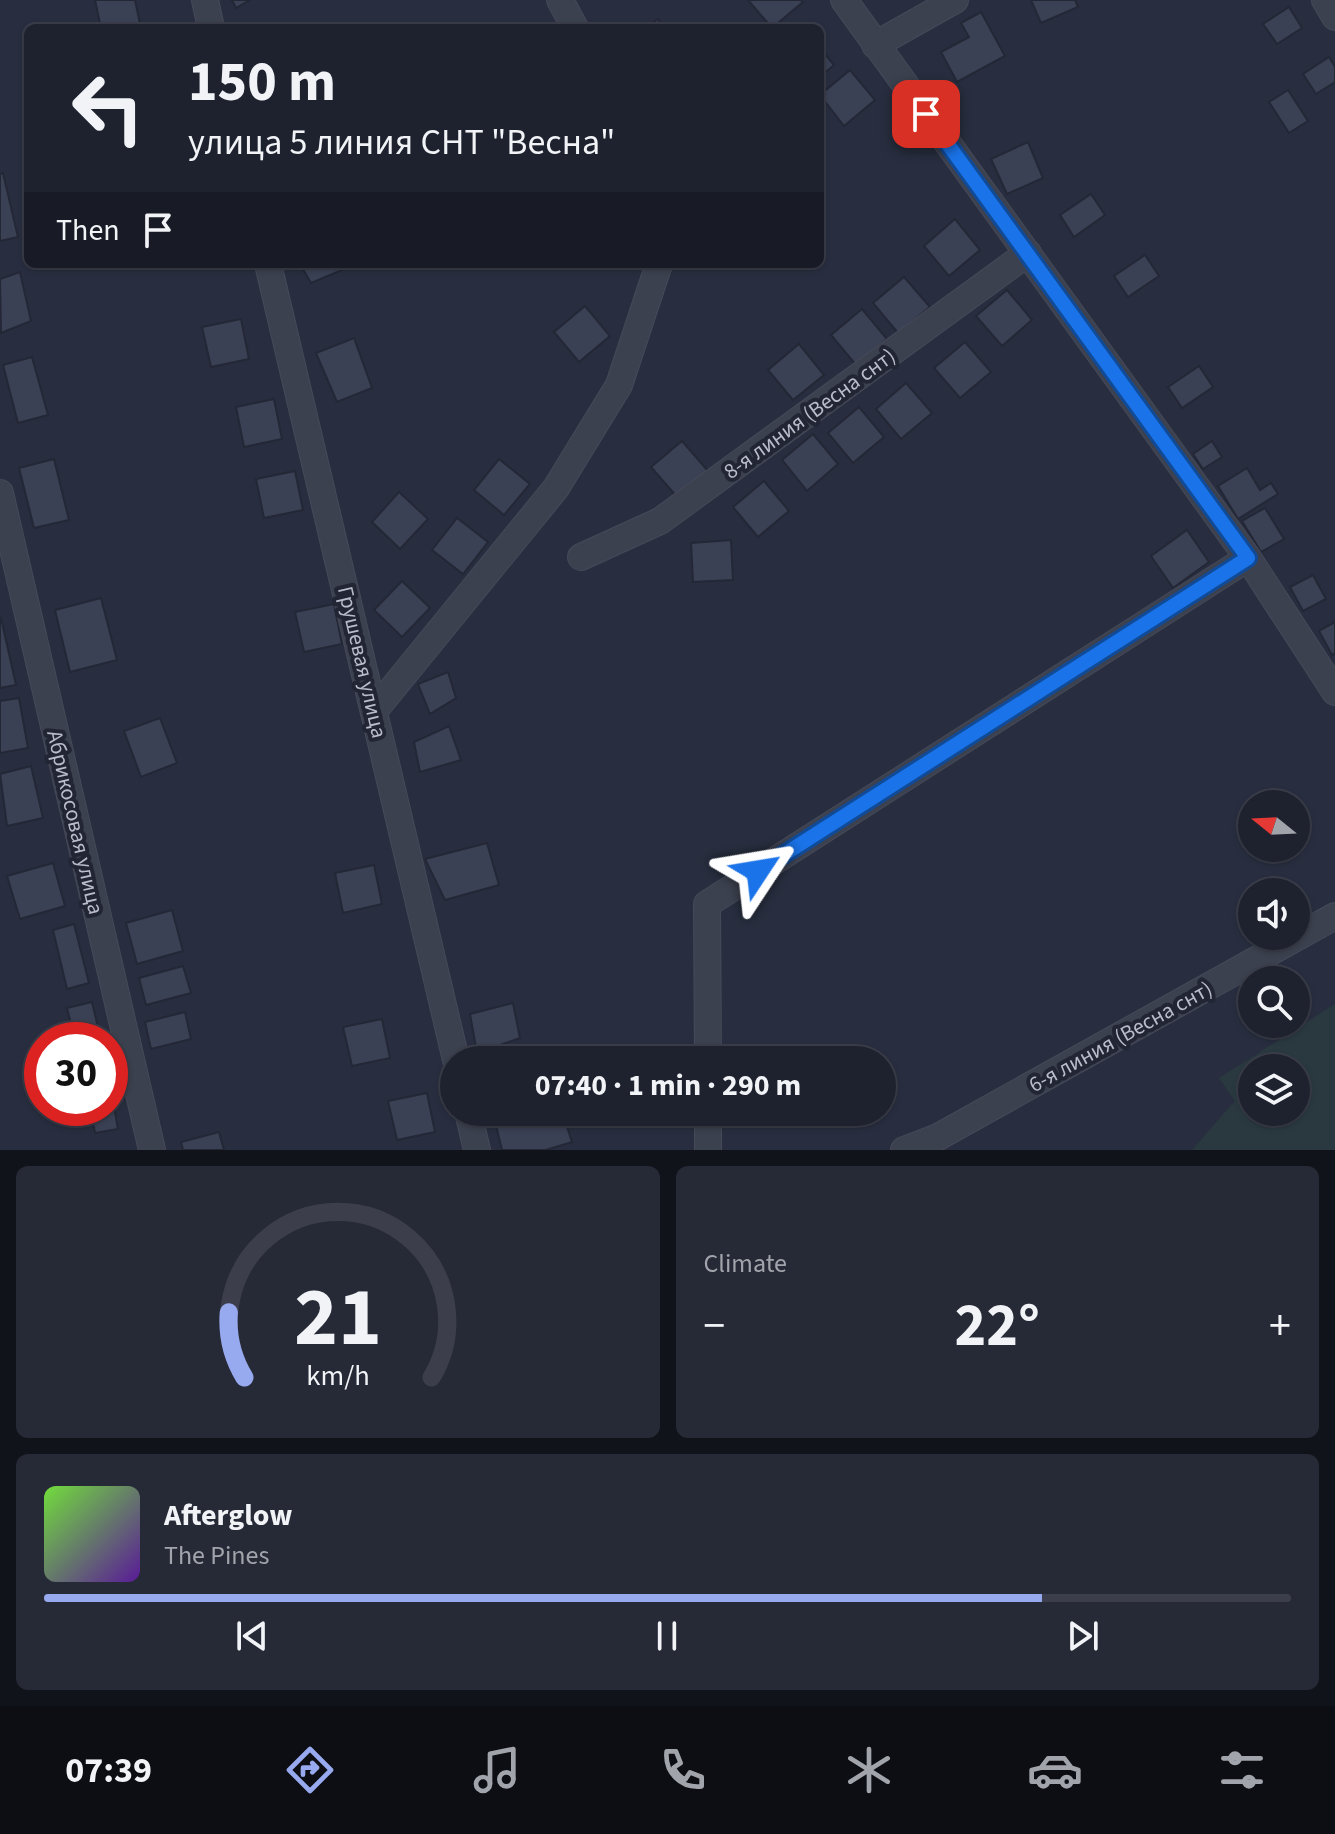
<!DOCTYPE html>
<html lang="en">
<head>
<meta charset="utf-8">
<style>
  :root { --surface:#1e222f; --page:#262a37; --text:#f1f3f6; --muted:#a1a4aa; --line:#3c3f4b; --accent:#98aaef }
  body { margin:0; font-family:"Source Sans 3",sans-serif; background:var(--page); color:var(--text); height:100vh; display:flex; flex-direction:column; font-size:30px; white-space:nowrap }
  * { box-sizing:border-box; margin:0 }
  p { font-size:26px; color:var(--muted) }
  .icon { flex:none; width:44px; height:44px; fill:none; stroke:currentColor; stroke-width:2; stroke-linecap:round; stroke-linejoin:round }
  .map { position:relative; height:1150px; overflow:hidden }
  .side { display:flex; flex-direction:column; gap:16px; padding:16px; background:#10131a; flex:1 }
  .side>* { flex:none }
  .guide { position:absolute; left:24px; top:24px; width:800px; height:244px; border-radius:12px; box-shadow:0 2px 6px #0004,0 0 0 2px var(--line); background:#1e222f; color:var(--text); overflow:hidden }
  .needle { width:52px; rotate:288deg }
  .fabs { position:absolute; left:1238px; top:790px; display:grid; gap:16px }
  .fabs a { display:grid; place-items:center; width:72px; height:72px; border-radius:50%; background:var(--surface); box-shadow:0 2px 6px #0004,0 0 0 2px var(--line); font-size:40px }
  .speed { position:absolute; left:24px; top:1022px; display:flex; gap:16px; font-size:40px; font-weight:700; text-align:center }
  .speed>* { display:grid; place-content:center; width:104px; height:104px; border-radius:50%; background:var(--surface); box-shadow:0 2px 6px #0004,0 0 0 2px var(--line); line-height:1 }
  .speed .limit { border:12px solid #d22; background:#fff; color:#111 }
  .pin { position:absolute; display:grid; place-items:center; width:68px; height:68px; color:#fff; margin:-34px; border-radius:16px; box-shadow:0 4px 12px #0006 }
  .me { position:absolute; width:88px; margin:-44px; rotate:57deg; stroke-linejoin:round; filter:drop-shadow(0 0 6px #0008) }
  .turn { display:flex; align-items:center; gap:28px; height:168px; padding:0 32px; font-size:36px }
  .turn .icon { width:104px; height:104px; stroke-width:2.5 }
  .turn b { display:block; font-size:56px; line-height:68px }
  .then { display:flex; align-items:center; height:76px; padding:0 32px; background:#0003; gap:16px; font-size:30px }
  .big { font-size:60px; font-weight:700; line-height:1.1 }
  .side .tile { flex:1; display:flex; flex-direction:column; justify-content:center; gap:12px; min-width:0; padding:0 28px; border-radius:12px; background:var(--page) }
  .side .dial { align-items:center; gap:0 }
  .dial svg { height:208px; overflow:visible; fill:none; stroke:var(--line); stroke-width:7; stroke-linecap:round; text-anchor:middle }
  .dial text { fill:var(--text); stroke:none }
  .song { display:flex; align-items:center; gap:24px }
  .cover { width:96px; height:96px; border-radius:12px; background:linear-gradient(135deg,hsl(100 70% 55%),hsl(270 70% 35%)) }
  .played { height:8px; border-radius:4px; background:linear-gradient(90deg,var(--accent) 80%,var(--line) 80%) }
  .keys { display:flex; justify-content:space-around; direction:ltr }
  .heat { display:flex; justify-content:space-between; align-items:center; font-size:44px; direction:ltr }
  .side .tiles { flex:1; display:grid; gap:16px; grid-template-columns:1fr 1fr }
  .tile:last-child { grid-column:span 2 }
  .trip { position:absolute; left:440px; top:1046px; width:456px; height:80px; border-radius:40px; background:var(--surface); box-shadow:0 2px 6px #0004,0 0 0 2px var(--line); font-weight:700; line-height:80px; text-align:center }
  .dock { display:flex; height:128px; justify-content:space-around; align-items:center; background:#0c0e13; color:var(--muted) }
  .dock .icon { width:56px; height:56px }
  .dock .current { color:var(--accent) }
  .dock b { font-size:36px; color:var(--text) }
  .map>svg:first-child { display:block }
</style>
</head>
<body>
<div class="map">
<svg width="1335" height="1150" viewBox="0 0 1335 1150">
  <rect width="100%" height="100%" fill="#282e3f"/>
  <!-- green -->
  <path fill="#2a3940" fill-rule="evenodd" d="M1335 1004V1150H1192L1235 1101 1219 1078ZM1252 1068H1296V1112H1252Z"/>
  <!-- building -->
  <g fill="#3b4154" stroke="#232736" stroke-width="2">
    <polygon points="95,0 135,0 140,24 101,28"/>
    <polygon points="232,0 250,0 236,8"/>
    <polygon points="748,0 801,0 803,2 772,28"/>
    <polygon points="1031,0 1075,0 1078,7 1041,23"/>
    <polygon points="1289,7 1302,28 1277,44 1263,24"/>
    <polygon points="981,12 1005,56 957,82 941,52 969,37 961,23"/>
    <polygon points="658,19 663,28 645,28"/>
    <polygon points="820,48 834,65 820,77"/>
    <polygon points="1329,57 1335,67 1335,82 1316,94 1303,74"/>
    <polygon points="850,70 875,100 844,126 820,95"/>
    <polygon points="1288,90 1308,121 1289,133 1269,102"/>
    <polygon points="1028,142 1043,178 1007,194 991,159"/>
    <polygon points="3,173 18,237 0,241 0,174"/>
    <polygon points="1091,194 1105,215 1074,237 1060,215"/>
    <polygon points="955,219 980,250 949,276 924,246"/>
    <polygon points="1145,255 1159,276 1128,297 1114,276"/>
    <polygon points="300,264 353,264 354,265 311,283"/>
    <polygon points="20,272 31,321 1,333 0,279"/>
    <polygon points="904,277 930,307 898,333 873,303"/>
    <polygon points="1007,290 1032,320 1002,346 976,316"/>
    <polygon points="585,306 610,336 579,362 554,332"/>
    <polygon points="862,309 887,339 856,365 831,335"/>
    <polygon points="241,319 249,359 211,367 202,327"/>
    <polygon points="354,338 372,388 337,402 316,353"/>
    <polygon points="965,342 991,372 960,398 934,368"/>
    <polygon points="799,344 824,375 793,400 768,370"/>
    <polygon points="32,357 48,415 18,423 3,365"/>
    <polygon points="1199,366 1213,387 1182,408 1168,387"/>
    <polygon points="906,383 932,413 901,439 876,409"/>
    <polygon points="274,399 282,439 244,447 236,407"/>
    <polygon points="859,407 884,437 853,463 828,433"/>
    <polygon points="813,434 838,464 807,491 782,460"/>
    <polygon points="682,441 708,471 677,497 651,467"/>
    <polygon points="1212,441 1222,457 1203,469 1193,454"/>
    <polygon points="54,459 69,520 34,528 19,468"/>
    <polygon points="499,459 530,484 504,515 474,490"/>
    <polygon points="1247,468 1260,490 1271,483 1278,494 1238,519 1218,486"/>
    <polygon points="295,471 303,510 264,518 256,479"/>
    <polygon points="764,481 789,511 758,537 733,507"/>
    <polygon points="399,492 428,519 400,549 372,522"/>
    <polygon points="1265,508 1284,539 1261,552 1242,521"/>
    <polygon points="457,518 488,542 463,574 432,550"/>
    <polygon points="1187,530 1209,562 1173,588 1151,556"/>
    <polygon points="731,540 733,580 693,582 691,543"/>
    <polygon points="1313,575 1326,599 1303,611 1290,587"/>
    <polygon points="402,581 430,608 402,637 374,610"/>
    <polygon points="101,598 117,660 70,672 55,610"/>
    <polygon points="334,604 342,644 304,652 295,612"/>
    <polygon points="1,618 16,685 0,688 0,619"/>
    <polygon points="1335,622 1335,653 1332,655 1319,631"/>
    <polygon points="448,672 456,698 430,714 418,684"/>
    <polygon points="19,698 28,748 0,753 0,701"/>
    <polygon points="160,718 177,763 141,777 124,731"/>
    <polygon points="449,726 461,760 420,772 414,742"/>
    <polygon points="31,766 43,818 7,826 0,774"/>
    <polygon points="487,843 499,885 445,900 425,859"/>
    <polygon points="53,863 65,906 20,919 7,876"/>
    <polygon points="374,865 382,904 343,913 335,873"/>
    <polygon points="172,910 183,951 137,964 126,923"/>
    <polygon points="74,924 89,983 67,989 53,930"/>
    <polygon points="183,966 191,993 146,1005 139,978"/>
    <polygon points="92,1002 101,1040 75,1040 67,1008"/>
    <polygon points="513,1003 520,1038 477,1053 470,1014"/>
    <polygon points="185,1012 191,1039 151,1049 145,1022"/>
    <polygon points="382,1019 390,1058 352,1066 343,1027"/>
    <polygon points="544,1052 546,1060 521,1060"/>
    <polygon points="427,1093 435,1132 397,1140 388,1101"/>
    <polygon points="112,1095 118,1129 95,1133 90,1108 110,1108"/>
    <polygon points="562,1112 572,1142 546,1150 502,1150 493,1113"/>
    <polygon points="219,1132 224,1150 183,1150 181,1142"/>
  </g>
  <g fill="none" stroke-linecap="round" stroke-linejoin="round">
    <!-- minor casing -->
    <g stroke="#464958" stroke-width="28">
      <g id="minor">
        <polyline points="205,0 211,28"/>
        <polyline points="560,0 575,28"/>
        <polyline points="844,0 1248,558 1335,692"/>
        <polyline points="1325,0 1335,17"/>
        <polyline points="875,45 955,0"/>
        <polyline points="268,264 456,1060"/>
        <polyline points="0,493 152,1150"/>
        <polyline points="581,557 660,521 1028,253"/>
        <polyline points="375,710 556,488 619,385 659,264"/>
        <polyline points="708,1060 707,904 1248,558"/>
        <polyline points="468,1112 477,1150"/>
        <polyline points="708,1112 708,1150"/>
        <polyline points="904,1150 938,1137 1335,916"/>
      </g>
    </g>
    <!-- minor -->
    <use href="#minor" stroke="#3c414f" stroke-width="26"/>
  </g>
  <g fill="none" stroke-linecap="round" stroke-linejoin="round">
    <!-- route casing -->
    <g stroke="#114b97" stroke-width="20">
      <polyline id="route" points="758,871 1248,558 926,114"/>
    </g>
    <!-- route -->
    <use href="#route" stroke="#1a73e8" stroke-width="14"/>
  </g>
  <g text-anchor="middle" stroke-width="8" stroke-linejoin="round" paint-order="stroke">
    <!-- street labels -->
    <g font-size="22" fill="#b9bcc9" stroke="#212534">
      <text transform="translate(809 413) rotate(-36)" y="8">8-я линия (Весна снт)</text>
      <text transform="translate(363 662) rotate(77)" y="8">Грушевая улица</text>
      <text transform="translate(76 822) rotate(77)" y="8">Абрикосовая улица</text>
      <text transform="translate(1120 1036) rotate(-29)" y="8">6-я линия (Весна снт)</text>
    </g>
  </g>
</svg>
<div class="fabs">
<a><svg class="needle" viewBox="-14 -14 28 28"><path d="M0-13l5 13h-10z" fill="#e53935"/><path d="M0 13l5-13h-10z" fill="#a1a4aa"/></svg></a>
<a><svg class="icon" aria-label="sound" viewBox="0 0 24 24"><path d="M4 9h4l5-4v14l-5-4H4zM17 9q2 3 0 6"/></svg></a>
<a><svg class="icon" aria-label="search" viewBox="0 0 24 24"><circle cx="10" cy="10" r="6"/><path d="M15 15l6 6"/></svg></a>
<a><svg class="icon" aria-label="layers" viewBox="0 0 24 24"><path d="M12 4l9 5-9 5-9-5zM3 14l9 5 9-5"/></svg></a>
</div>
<div class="speed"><div class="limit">30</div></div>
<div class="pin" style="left:926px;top:114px;background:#d93025"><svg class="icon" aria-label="arrive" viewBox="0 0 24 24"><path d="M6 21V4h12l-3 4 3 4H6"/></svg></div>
<svg class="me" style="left:758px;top:871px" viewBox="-20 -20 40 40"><path d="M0-17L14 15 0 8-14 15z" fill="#1a73e8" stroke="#fff" stroke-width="4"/></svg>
<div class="trip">07:40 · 1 min · 290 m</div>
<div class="guide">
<div class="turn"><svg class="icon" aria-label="left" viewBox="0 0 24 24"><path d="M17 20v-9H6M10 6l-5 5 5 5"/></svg><div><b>150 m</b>улица 5 линия СНТ &quot;Весна&quot;</div></div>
<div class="then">Then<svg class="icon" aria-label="arrive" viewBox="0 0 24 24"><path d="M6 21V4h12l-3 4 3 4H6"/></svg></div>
</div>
</div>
<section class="side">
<div class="tiles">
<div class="tile dial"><svg viewBox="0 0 100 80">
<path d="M14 69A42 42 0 1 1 86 69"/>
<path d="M14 69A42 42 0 0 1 8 44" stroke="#98aaef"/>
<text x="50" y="56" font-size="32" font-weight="700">21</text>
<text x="50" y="72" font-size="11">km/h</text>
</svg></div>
<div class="tile"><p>Climate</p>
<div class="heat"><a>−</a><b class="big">22°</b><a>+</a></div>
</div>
<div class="tile">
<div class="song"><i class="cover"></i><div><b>Afterglow</b><p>The Pines</p></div></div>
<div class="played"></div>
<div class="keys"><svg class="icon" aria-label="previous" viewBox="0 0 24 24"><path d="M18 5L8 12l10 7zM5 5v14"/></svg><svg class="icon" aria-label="pause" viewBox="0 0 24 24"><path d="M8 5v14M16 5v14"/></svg><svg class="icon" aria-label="next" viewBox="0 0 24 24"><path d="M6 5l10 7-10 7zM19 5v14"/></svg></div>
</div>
</div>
</section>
<nav class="dock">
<b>07:39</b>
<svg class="icon current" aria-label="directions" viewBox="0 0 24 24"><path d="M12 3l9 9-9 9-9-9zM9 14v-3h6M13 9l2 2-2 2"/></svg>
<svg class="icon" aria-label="music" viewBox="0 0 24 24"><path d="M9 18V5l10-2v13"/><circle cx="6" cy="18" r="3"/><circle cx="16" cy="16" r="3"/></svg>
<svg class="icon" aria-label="phone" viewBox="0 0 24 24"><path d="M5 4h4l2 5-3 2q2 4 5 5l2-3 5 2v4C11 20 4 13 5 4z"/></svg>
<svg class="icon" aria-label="climate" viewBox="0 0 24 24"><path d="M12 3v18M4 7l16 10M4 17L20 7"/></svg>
<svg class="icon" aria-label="car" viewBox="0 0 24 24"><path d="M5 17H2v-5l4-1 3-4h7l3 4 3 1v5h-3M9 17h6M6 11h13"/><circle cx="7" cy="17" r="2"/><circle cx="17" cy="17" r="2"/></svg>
<svg class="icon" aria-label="filters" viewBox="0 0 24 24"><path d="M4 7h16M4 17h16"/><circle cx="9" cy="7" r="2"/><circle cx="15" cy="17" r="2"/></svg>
</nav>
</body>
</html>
